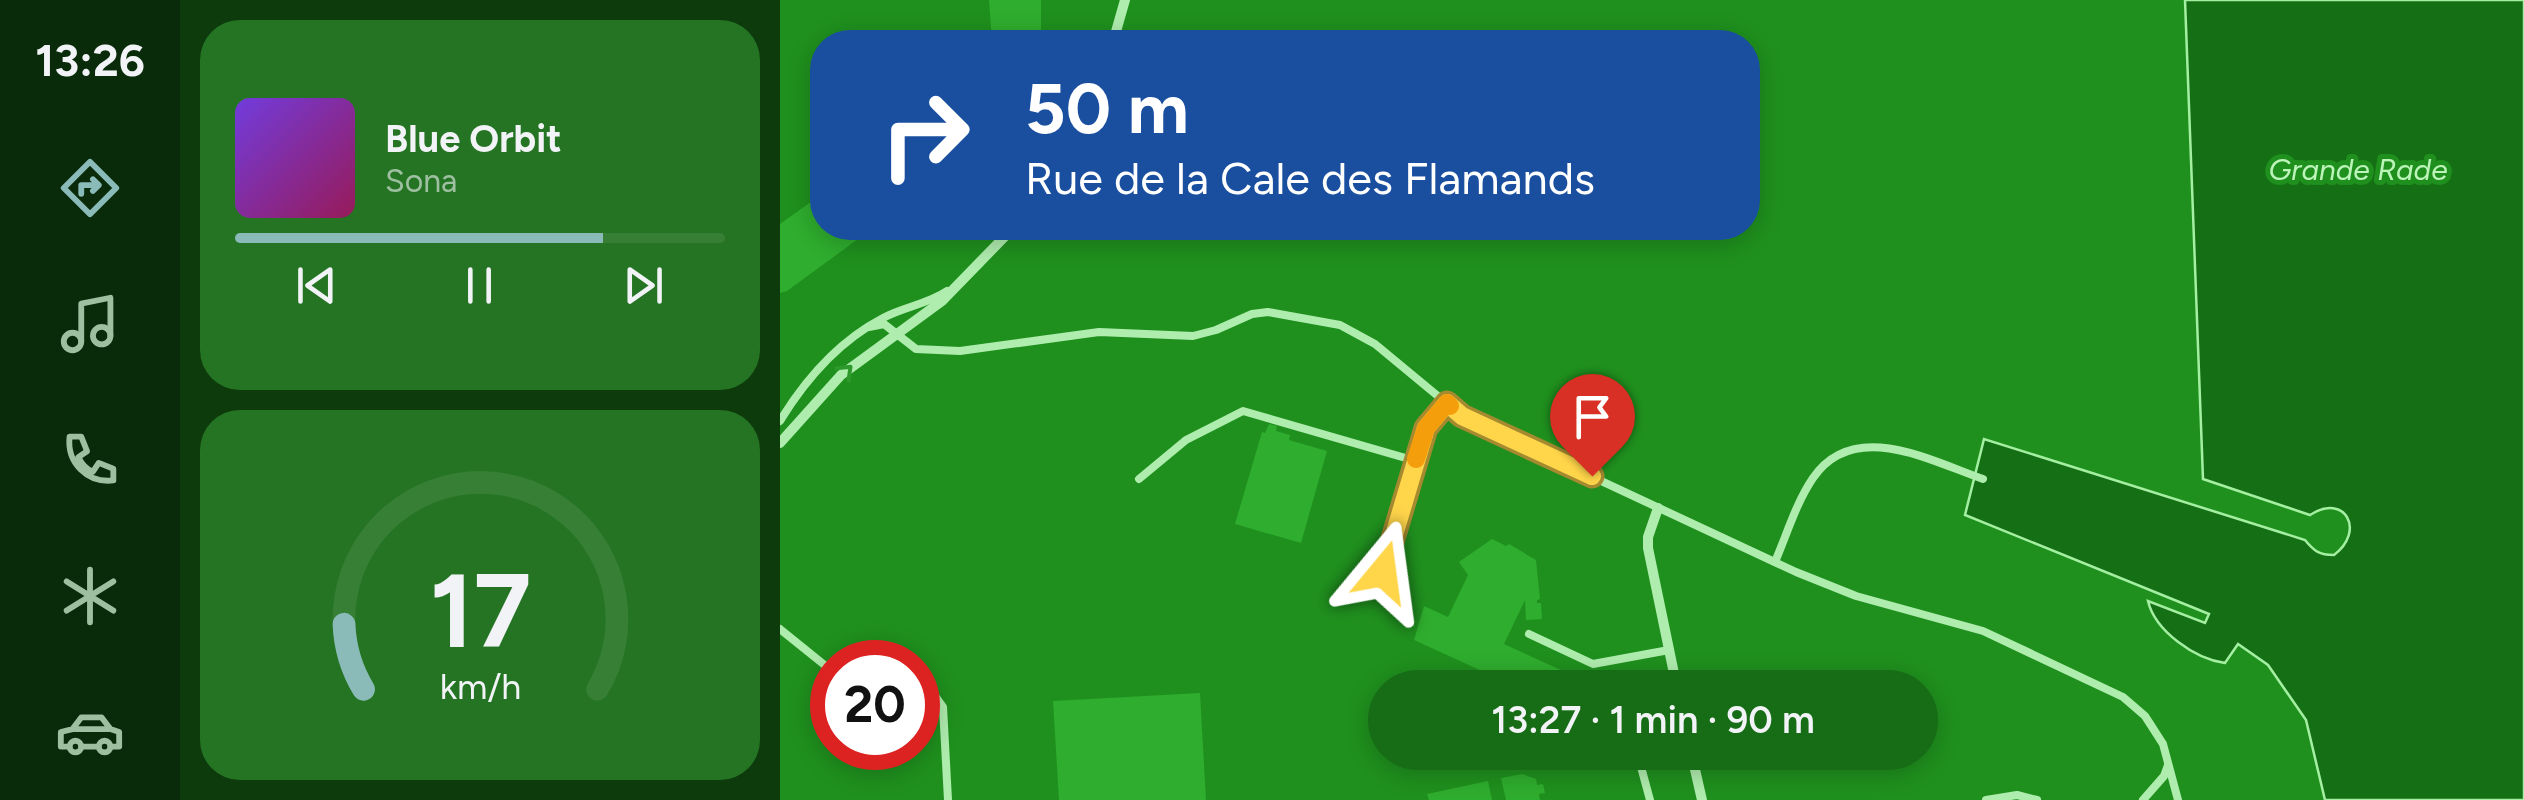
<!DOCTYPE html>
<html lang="fr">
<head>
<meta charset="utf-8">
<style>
  :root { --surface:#176c16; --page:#247423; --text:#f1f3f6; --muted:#9ec0a1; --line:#367f35; --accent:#8bbbb9 }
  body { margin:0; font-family:Figtree,sans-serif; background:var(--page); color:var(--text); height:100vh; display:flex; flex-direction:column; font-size:38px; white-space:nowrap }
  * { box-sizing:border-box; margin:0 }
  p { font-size:32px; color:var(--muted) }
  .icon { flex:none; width:55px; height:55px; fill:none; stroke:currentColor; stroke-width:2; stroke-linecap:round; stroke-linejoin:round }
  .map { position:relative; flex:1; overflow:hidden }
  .panel { display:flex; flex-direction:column; gap:20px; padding:20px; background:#0d3b0c; width:600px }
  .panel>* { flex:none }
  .banner { position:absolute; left:30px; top:30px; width:950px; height:210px; border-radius:40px; box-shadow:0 5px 25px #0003; background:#1a4fa0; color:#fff; overflow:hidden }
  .speed { position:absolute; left:30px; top:640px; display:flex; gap:20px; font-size:50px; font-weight:700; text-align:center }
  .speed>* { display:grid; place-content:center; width:130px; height:130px; border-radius:50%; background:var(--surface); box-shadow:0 5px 25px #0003; line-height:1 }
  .speed .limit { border:15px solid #d22; background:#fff; color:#111 }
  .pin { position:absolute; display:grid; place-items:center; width:85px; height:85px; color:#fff; margin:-102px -42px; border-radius:50% 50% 50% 0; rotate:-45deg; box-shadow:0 0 10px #0007 }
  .pin .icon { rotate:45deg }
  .me { position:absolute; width:110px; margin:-55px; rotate:16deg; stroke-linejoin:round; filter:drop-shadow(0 0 8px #0008) }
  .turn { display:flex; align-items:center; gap:35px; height:210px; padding:0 50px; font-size:45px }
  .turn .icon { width:130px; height:130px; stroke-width:2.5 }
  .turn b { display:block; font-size:70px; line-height:85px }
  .panel .tile { flex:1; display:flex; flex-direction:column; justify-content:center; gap:15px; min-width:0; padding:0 35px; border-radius:40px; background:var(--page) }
  .panel .dial { align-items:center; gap:0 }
  .dial svg { height:260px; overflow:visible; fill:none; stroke:var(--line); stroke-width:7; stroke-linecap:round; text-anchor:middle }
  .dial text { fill:var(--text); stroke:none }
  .song { display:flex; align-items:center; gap:30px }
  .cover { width:120px; height:120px; border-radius:15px; background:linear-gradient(135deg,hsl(260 70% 55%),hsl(330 70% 35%)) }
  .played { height:10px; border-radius:5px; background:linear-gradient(90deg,var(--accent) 75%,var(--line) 75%) }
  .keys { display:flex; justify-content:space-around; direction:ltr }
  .trip { position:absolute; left:588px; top:670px; width:570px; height:100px; border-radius:50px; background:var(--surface); box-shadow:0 5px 25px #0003; font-weight:600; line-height:100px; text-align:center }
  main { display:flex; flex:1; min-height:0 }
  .tabs { display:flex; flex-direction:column; width:180px; justify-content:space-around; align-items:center; background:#092b09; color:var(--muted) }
  .tabs .icon { width:70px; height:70px }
  .tabs .current { color:var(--accent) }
  .tabs b { font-size:45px; color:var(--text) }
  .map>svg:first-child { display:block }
</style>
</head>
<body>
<main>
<nav class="tabs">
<b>13:26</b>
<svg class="icon current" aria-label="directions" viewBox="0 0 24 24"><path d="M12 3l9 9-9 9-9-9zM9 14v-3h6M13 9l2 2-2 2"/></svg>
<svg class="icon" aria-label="music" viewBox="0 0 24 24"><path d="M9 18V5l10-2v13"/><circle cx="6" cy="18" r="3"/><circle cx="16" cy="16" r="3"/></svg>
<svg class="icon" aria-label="phone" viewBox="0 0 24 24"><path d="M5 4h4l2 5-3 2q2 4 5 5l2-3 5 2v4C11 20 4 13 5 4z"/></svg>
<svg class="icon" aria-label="climate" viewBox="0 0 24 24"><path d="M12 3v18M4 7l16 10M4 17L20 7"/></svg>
<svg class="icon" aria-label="car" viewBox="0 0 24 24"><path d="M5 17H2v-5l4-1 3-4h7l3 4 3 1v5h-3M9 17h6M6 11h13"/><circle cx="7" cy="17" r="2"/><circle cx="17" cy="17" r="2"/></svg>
</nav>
<section class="panel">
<div class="tile">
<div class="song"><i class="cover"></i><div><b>Blue Orbit</b><p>Sona</p></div></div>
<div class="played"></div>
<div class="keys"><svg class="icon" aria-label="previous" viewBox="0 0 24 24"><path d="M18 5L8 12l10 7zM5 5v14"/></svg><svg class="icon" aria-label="pause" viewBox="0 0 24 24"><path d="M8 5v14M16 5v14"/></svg><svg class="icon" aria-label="next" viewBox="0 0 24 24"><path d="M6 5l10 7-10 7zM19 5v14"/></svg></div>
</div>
<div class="tile dial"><svg viewBox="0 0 100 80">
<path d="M14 69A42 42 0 1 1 86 69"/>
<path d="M14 69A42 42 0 0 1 8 49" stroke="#8bbbb9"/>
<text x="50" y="56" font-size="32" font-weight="700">17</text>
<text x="50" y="72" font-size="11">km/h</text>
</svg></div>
</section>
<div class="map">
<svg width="1744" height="800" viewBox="0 0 1744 800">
  <rect width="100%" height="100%" fill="#1f901e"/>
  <!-- water -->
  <path fill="#156f15" stroke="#a4efa2" stroke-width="2.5" d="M1405 0H1744V800H1545L1526 720 1488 665 1458 644 1445 663C1415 659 1375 631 1368 601L1425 623 1429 614 1185 515 1204 439 1525 540C1534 551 1539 555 1554 555 1586 531 1565 492 1530 515L1423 479Z"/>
  <!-- building -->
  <g fill="#2fad2e">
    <polygon points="209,0 261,0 261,42 212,42"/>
    <polygon points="42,194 42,228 93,228 7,291 0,293 0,224"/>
    <polygon points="489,424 497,426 496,431 510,435 509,440 547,451 521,543 455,524 482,432 485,433"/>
    <polygon points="712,539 726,546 729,544 756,560 760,599 757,600 757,603 761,603 762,619 746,620 745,600 724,644 783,671 773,688 739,688 634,640 644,606 668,617 688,575 679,562"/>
    <polygon points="420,693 426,800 279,800 273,701"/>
    <polygon points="722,752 742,752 745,764 726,769"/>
    <polygon points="742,774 756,779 757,785 763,784 765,793 759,794 760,800 726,800 721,778"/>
    <polygon points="708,781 712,800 649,800 647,794"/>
  </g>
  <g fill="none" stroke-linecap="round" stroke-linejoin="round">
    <!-- lane -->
    <g stroke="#afedae" stroke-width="8">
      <polyline points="89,327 104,324 136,349 180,351 319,332 413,336 436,330 472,314 488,312 560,325 595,344 682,416 1016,572 1076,596 1203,631 1343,697 1365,716 1383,744 1398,800"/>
      <path d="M0 421C25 380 59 341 103 318 123 307 148 304 167 291"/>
      <polyline points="359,479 406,440 463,411 636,461"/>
      <path d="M995 562C1007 534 1016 503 1033 478 1074 418 1151 461 1203 479"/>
      <polyline points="603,572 646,428 667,403"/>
      <polyline points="0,629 52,671"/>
      <polyline points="749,634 813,664 889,650"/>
      <polyline points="138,692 153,693 163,707 168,800"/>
      <polyline points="857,752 870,800"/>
      <polyline points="774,756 790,752"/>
      <polyline points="1206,800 1237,795 1257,800"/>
      <polyline points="1363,800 1384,776 1388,765"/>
    </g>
    <!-- street -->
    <g stroke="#afedae" stroke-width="10">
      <polyline points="333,42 345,0"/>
      <polyline points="0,443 61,375 162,301 233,228"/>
      <polyline points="878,508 868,537 868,548 897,688"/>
      <polyline points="911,752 922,800"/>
    </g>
  </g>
  <!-- one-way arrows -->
  <defs><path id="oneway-chevron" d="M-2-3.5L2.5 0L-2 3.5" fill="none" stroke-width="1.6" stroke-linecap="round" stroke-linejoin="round" transform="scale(2.5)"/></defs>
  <use stroke="#2d992c" href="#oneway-chevron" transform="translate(66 371) rotate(-44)"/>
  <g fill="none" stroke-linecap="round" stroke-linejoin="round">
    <!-- route casing -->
    <g stroke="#a68a30" stroke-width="25">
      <polyline id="route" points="603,572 646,428 667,403 682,416 812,476"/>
    </g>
    <!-- route -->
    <use href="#route" stroke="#ffd54a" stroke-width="18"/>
    <!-- slow -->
    <polyline stroke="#f59e0b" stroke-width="18" points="636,459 646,428 667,403 670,406"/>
  </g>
  <g text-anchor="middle" stroke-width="10" stroke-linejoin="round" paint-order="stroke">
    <!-- water labels -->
    <g font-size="30" font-style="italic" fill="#bcf4ba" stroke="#1f901e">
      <text x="1578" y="180">Grande Rade</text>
    </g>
  </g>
</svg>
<div class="speed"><div class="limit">20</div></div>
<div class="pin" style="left:812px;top:476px;background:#d93025"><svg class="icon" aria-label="arrive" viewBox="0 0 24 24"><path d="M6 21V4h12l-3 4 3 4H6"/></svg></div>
<svg class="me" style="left:603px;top:572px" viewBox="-20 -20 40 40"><path d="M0-17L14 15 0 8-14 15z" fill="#ffd54a" stroke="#fff" stroke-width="4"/></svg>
<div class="trip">13:27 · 1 min · 90 m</div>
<div class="banner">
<div class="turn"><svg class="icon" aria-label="right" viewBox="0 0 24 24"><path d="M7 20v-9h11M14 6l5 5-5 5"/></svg><div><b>50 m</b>Rue de la Cale des Flamands</div></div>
</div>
</div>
</main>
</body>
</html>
